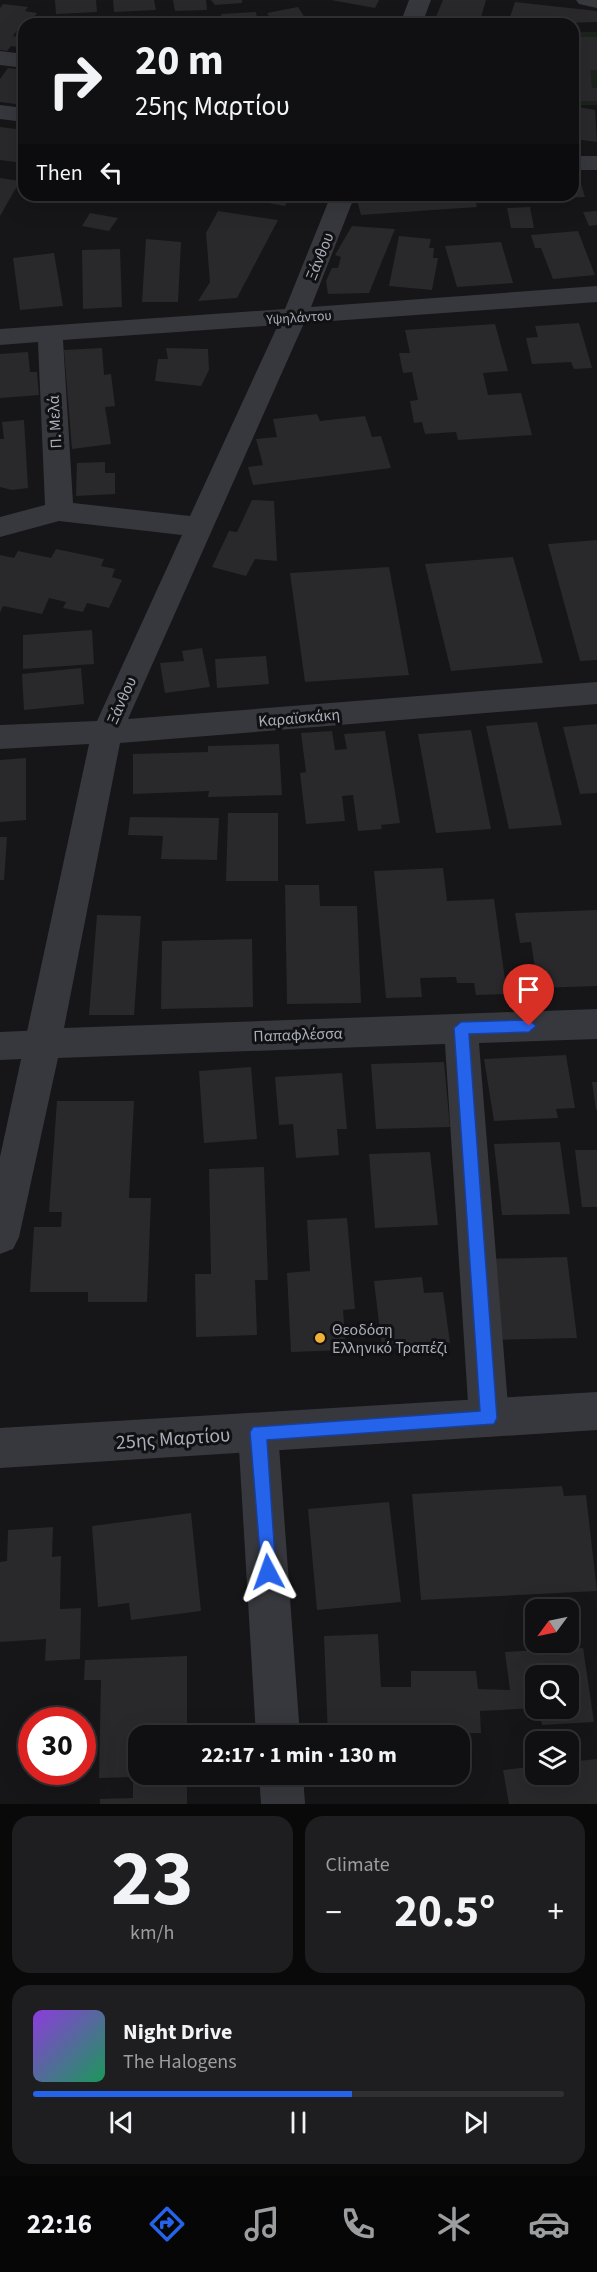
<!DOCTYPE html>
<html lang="en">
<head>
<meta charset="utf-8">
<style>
  :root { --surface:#101012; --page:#1e1e20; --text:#f1f3f6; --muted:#9c9d9f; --line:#303032; --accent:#2563eb }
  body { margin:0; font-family:"Source Sans 3",sans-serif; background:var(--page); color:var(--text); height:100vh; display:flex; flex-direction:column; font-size:22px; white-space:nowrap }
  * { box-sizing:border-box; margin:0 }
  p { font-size:20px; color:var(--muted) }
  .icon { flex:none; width:33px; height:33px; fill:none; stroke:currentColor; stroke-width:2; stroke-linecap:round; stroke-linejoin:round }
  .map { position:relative; height:1804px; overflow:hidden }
  .panel { display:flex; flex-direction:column; gap:12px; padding:12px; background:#09090a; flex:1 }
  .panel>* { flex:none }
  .banner { position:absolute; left:18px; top:18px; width:561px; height:183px; border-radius:18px; box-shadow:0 6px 24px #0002,0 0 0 2px var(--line); background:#101012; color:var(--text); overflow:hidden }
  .needle { width:39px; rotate:237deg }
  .fabs { position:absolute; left:525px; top:1599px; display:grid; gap:12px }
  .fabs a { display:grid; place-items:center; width:54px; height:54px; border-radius:12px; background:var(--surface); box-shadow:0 6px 24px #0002,0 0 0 2px var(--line); font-size:30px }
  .speed { position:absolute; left:18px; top:1707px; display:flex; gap:12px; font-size:30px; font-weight:700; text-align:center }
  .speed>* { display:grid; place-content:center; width:78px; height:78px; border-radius:50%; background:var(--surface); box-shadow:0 6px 24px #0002,0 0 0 2px var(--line); line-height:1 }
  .speed .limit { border:9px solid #d22; background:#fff; color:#111 }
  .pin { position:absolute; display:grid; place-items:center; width:51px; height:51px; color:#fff; margin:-62px -26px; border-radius:50% 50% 50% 0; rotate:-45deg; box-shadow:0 0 6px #0007 }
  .pin .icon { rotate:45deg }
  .me { position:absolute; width:66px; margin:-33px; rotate:356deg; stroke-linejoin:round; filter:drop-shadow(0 0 4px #0008) }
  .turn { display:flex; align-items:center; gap:21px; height:126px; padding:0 18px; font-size:27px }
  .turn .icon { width:78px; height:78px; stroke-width:2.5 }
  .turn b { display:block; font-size:42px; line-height:51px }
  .then { display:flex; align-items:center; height:57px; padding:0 18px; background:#0003; gap:12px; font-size:22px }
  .big { font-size:45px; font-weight:700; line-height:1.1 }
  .panel .widget { flex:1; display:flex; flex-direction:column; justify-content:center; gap:9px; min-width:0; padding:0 21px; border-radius:18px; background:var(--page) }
  .panel .dial { align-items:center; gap:0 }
  .dial b { font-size:78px; line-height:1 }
  .song { display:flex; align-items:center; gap:18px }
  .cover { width:72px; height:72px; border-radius:9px; background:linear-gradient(135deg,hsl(270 70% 55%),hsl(150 70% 35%)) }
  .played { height:6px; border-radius:3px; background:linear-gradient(90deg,var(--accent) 60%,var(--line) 60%) }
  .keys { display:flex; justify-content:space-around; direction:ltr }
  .heat { display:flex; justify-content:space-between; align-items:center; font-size:33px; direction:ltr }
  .panel .tiles { flex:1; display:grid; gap:12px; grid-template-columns:1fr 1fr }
  .widget:last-child { grid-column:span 2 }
  .trip { position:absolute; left:128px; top:1725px; width:342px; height:60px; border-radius:18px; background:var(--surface); box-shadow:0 6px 24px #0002,0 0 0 2px var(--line); font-weight:700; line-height:60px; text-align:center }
  .menu { display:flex; height:96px; justify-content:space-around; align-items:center; background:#060607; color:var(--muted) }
  .menu .icon { width:42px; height:42px }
  .menu .current { color:var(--accent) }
  .menu b { font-size:27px; color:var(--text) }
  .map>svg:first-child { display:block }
</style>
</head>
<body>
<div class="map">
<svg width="597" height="1804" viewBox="0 0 597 1804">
  <rect width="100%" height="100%" fill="#161618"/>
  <!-- green -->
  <rect fill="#1c231d" x="573" y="32" width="24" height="73"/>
  <!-- building -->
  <g fill="#29292c">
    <polygon points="55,0 96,0 97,12 56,14"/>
    <polygon points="113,0 154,0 156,10 114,12"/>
    <polygon points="173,0 206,0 207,10 175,11"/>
    <polygon points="211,0 242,0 242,3 215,5"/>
    <polygon points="331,0 379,0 375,8"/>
    <polygon points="443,0 486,0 481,17 488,19 487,24 433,24"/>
    <polygon points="515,2 597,11 597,22 536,24 509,20"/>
    <polygon points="3,4 28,7 25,11 37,13 30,23 23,22 13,36 24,38 24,48 11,46 7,51 0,50 0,8"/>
    <polygon points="298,7 309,24 274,24 267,13"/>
    <polygon points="256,12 258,24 223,24 221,14"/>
    <polygon points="573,37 597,37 597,70 590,70 592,88 597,88 597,101 573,101"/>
    <polygon points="8,68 24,70 23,105 0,102 0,79"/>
    <polygon points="573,106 595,110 597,142 573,139"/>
    <polygon points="0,127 24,130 24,163 0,160"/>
    <polygon points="573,174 578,174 585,197 499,201 497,195 573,195"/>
    <polygon points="0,178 20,181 0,216"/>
    <polygon points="157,195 196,195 192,202 155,199"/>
    <polygon points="225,195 290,195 285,206"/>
    <polygon points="370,195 473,195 477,207 361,215 357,200 371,200"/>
    <polygon points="530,207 534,228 511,228 507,208"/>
    <polygon points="218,211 278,220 237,298 198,301 210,282 206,233"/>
    <polygon points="597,211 597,225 589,226 583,212"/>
    <polygon points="90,213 118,218 109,231 82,226"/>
    <polygon points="352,226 395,229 369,293 328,294 326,281 332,268 338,268 341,257 335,255"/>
    <polygon points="578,231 595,275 553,279 541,248 535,248 531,235"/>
    <polygon points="399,236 431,239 429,248 434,248 433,258 438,258 432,290 389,286"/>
    <polygon points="146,239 181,242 178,302 142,302"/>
    <polygon points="501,242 513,283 457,287 445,246"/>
    <polygon points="120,249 122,307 83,309 82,250"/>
    <polygon points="54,253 63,306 20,310 13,258"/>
    <polygon points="579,323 592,368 574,369 571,362 532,364 526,338 538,337 535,326"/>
    <polygon points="495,324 508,371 483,373 488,395 521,393 532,435 458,440 456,432 425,434 422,422 414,423 410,401 418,400 412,372 403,373 399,353 410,353 405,330"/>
    <polygon points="102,348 104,375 111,374 115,406 105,407 111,444 72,449 64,350"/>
    <polygon points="166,348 208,349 209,370 201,386 155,381 158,359 168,359"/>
    <polygon points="28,352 30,372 37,372 39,395 0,398 0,354"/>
    <polygon points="317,414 320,421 365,416 372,437 381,436 391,468 253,485 248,467 263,465 256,439 277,437 273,419"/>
    <polygon points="24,420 28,488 12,490 0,487 0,439 4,439 2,422"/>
    <polygon points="105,462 105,473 115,473 115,494 76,496 77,463"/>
    <polygon points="252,500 274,501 277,561 255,559 246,576 212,567 229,531 237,532"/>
    <polygon points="597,540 597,660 580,661 548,544"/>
    <polygon points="56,549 104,559 101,566 115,569 112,577 122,580 109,608 87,603 83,612 63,608 66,602 49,598 42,614 3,606 0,613 0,555 14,558 18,551 51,558"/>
    <polygon points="513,557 543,663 451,671 425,564"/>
    <polygon points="389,567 409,675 305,682 290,573"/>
    <polygon points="92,630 94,664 23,669 23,635"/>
    <polygon points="202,648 210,687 165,693 160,663 184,661 182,651"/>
    <polygon points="266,656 269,684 217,688 215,659"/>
    <polygon points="81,668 84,704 24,710 22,674"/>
    <polygon points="537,722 562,825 509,829 486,726"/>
    <polygon points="597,724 597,793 580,794 563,727"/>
    <polygon points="471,730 491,829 436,833 418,734"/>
    <polygon points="332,731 335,750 347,749 344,734 385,731 400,823 381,825 382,829 358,831 353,795 342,796 345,821 306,824 300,773 306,772 301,733"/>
    <polygon points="279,744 282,795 208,797 209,791 133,794 133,754 208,752 208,746"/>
    <polygon points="26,758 26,820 0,822 0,760"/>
    <polygon points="228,813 278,813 278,881 226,881"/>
    <polygon points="130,817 219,818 217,860 161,859 163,836 128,835"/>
    <polygon points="0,837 7,837 4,880 0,880"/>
    <polygon points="443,868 447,901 494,899 507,994 476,995 474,983 457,983 456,977 420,978 422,997 386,998 374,871"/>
    <polygon points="285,885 319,885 320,906 357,906 361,1003 287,1004"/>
    <polygon points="597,910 597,986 538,988 531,942 520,943 515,913"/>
    <polygon points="97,915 141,916 134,1015 89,1015"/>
    <polygon points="252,939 253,1007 161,1009 162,941"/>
    <polygon points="566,1055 575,1108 556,1109 558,1118 494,1121 484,1059"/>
    <polygon points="444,1062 450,1127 376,1129 371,1064"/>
    <polygon points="251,1067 257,1139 204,1143 199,1071"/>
    <polygon points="342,1073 347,1129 337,1129 339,1155 296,1158 293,1124 279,1125 275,1077"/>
    <polygon points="592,1082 597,1082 597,1110 596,1110"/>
    <polygon points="57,1101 134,1101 129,1198 151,1198 147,1302 88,1302 88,1292 30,1292 34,1227 61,1227 62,1212 49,1212"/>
    <polygon points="560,1142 570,1214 502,1215 494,1144"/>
    <polygon points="575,1150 597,1150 597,1207 582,1207"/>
    <polygon points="430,1152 438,1225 375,1228 369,1154"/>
    <polygon points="264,1167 268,1280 255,1280 257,1335 196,1337 195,1274 211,1274 209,1169"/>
    <polygon points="347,1218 355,1309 343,1310 346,1350 291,1352 287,1273 310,1271 307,1220"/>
    <polygon points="567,1257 577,1338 492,1340 484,1259"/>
    <polygon points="422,1277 424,1293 443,1292 450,1343 382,1348 374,1281"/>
    <polygon points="562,1486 564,1496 586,1495 597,1591 421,1600 412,1494"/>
    <polygon points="389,1502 401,1602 317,1610 308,1509"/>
    <polygon points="191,1513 201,1611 131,1620 129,1603 98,1607 92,1526"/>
    <polygon points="53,1527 52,1557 61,1556 60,1609 81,1608 80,1659 45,1661 46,1639 0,1642 0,1562 7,1561 8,1530"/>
    <polygon points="378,1634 381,1687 411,1687 411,1671 476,1671 478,1689 510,1690 505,1652 583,1648 594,1722 542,1725 539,1708 568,1708 568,1676 536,1676 536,1708 480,1711 481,1733 328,1736 324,1636"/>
    <polygon points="187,1656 187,1736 138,1736 138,1774 187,1774 187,1804 100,1804 100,1799 133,1798 133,1777 99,1778 101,1680 84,1680 85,1660"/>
    <polygon points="597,1759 597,1804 509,1804 503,1770 536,1766 536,1774 568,1774 568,1762"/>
  </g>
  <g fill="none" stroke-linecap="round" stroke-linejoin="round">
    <!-- pedestrian -->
    <g fill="#37383d" fill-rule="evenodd">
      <polygon points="576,0 597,0 597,8 579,4"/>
      <polygon points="44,1030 56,1034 61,1044 56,1054 44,1058 0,1060 0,1032"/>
    </g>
    <!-- minor -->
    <g fill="#37383d" fill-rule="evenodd">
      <polygon points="409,0 431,0 422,24 400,24"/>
      <polygon points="0,51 24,54 24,68 0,65"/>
      <polygon points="0,105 24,108 24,122 0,119"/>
      <rect x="573" y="156" width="24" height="14"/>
      <path d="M331 195H355L311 307 597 286V302L304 323 128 719 597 682V704L120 743 64 1028 597 1009V1039L479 1043 509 1418 503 1432 489 1437 475 1432 469 1418 445 1044 58 1058 19 1237 13 1249 0 1254V1157L89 744 0 749V725L97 721 182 535 59 521 0 537V517L45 505 38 342 0 345V329L285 309ZM278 325 190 516 73 503 63 340Z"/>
      <polygon points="258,1413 272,1418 278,1432 300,1736 256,1736 238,1432 244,1418"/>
      <polygon points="259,1774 303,1774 305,1804 261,1804"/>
    </g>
    <!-- tertiary -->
    <polygon fill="#37383d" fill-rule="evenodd" points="597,1392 597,1430 0,1468 0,1428"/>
  </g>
  <!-- route -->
  <polygon fill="#2563eb" stroke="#184099" stroke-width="1.5" points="529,1020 536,1026 529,1032 469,1034 497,1418 494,1424 267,1440 276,1572 274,1578 268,1581 262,1578 250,1432 253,1427 480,1411 454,1028 461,1022"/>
  <!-- markers -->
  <circle fill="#f2b134" stroke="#111113" stroke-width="2" cx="320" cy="1338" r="6"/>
  <g text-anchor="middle" stroke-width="6" stroke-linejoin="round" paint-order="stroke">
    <!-- far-street labels -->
    <g font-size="14" fill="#a8adb8" stroke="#111113">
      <text transform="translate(299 317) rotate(-4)" y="5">Υψηλάντου</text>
    </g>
    <!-- street labels -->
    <g font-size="16" fill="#a8adb8" stroke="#111113">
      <text transform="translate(319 256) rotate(-68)" y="6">Ξάνθου</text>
      <text transform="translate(54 422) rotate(-93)" y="6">Π. Μελά</text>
      <text transform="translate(121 700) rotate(-66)" y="6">Ξάνθου</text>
      <text transform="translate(299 717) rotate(-5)" y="6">Καραϊσκάκη</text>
      <text transform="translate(298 1034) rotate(-2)" y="6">Παπαφλέσσα</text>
    </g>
    <!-- poi labels -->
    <g font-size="16" fill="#a8adb8" stroke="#111113" text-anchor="start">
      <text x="332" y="1335">Θεοδόση<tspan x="332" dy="18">Ελληνικό Τραπέζι</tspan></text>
    </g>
    <!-- near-street labels -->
    <g font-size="20" fill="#a8adb8" stroke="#111113">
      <text transform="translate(173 1438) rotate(-4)" y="7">25ης Μαρτίου</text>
    </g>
  </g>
</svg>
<div class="fabs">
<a><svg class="needle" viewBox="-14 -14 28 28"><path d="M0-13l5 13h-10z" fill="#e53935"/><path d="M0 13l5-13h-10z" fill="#9c9d9f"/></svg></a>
<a><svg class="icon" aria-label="search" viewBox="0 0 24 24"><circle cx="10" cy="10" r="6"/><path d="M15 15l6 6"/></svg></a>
<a><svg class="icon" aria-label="layers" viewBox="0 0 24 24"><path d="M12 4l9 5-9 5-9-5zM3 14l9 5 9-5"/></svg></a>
</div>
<div class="speed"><div class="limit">30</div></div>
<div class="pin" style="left:529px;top:1026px;background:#d93025"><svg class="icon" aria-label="arrive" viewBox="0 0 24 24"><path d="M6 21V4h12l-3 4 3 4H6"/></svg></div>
<svg class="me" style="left:268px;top:1572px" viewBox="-20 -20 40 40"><path d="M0-17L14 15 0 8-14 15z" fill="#2563eb" stroke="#fff" stroke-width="4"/></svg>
<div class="trip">22:17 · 1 min · 130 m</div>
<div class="banner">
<div class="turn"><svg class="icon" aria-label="right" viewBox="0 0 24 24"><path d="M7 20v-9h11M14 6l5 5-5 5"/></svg><div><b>20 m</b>25ης Μαρτίου</div></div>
<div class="then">Then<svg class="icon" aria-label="left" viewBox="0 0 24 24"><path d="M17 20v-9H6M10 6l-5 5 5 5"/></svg></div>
</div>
</div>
<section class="panel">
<div class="tiles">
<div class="widget dial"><b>23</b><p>km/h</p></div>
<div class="widget"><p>Climate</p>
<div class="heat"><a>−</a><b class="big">20.5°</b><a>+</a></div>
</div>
<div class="widget">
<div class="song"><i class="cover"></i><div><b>Night Drive</b><p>The Halogens</p></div></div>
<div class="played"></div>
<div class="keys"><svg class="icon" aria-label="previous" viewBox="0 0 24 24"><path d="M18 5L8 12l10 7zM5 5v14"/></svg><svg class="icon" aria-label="pause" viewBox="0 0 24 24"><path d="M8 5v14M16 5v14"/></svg><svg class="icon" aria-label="next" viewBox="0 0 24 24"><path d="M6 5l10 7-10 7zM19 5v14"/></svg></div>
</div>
</div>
</section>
<nav class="menu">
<b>22:16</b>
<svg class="icon current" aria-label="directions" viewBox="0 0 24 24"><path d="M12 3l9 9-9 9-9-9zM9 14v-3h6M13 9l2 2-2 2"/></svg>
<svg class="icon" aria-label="music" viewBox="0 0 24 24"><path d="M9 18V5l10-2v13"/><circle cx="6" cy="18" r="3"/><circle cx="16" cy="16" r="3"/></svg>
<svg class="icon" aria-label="phone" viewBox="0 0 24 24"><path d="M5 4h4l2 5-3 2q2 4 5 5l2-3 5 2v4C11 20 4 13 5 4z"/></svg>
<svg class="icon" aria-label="climate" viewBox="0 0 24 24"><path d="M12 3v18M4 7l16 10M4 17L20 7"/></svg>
<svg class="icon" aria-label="car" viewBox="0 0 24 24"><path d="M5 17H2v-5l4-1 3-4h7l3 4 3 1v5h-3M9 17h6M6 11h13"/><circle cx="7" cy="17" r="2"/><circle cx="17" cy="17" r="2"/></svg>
</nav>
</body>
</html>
